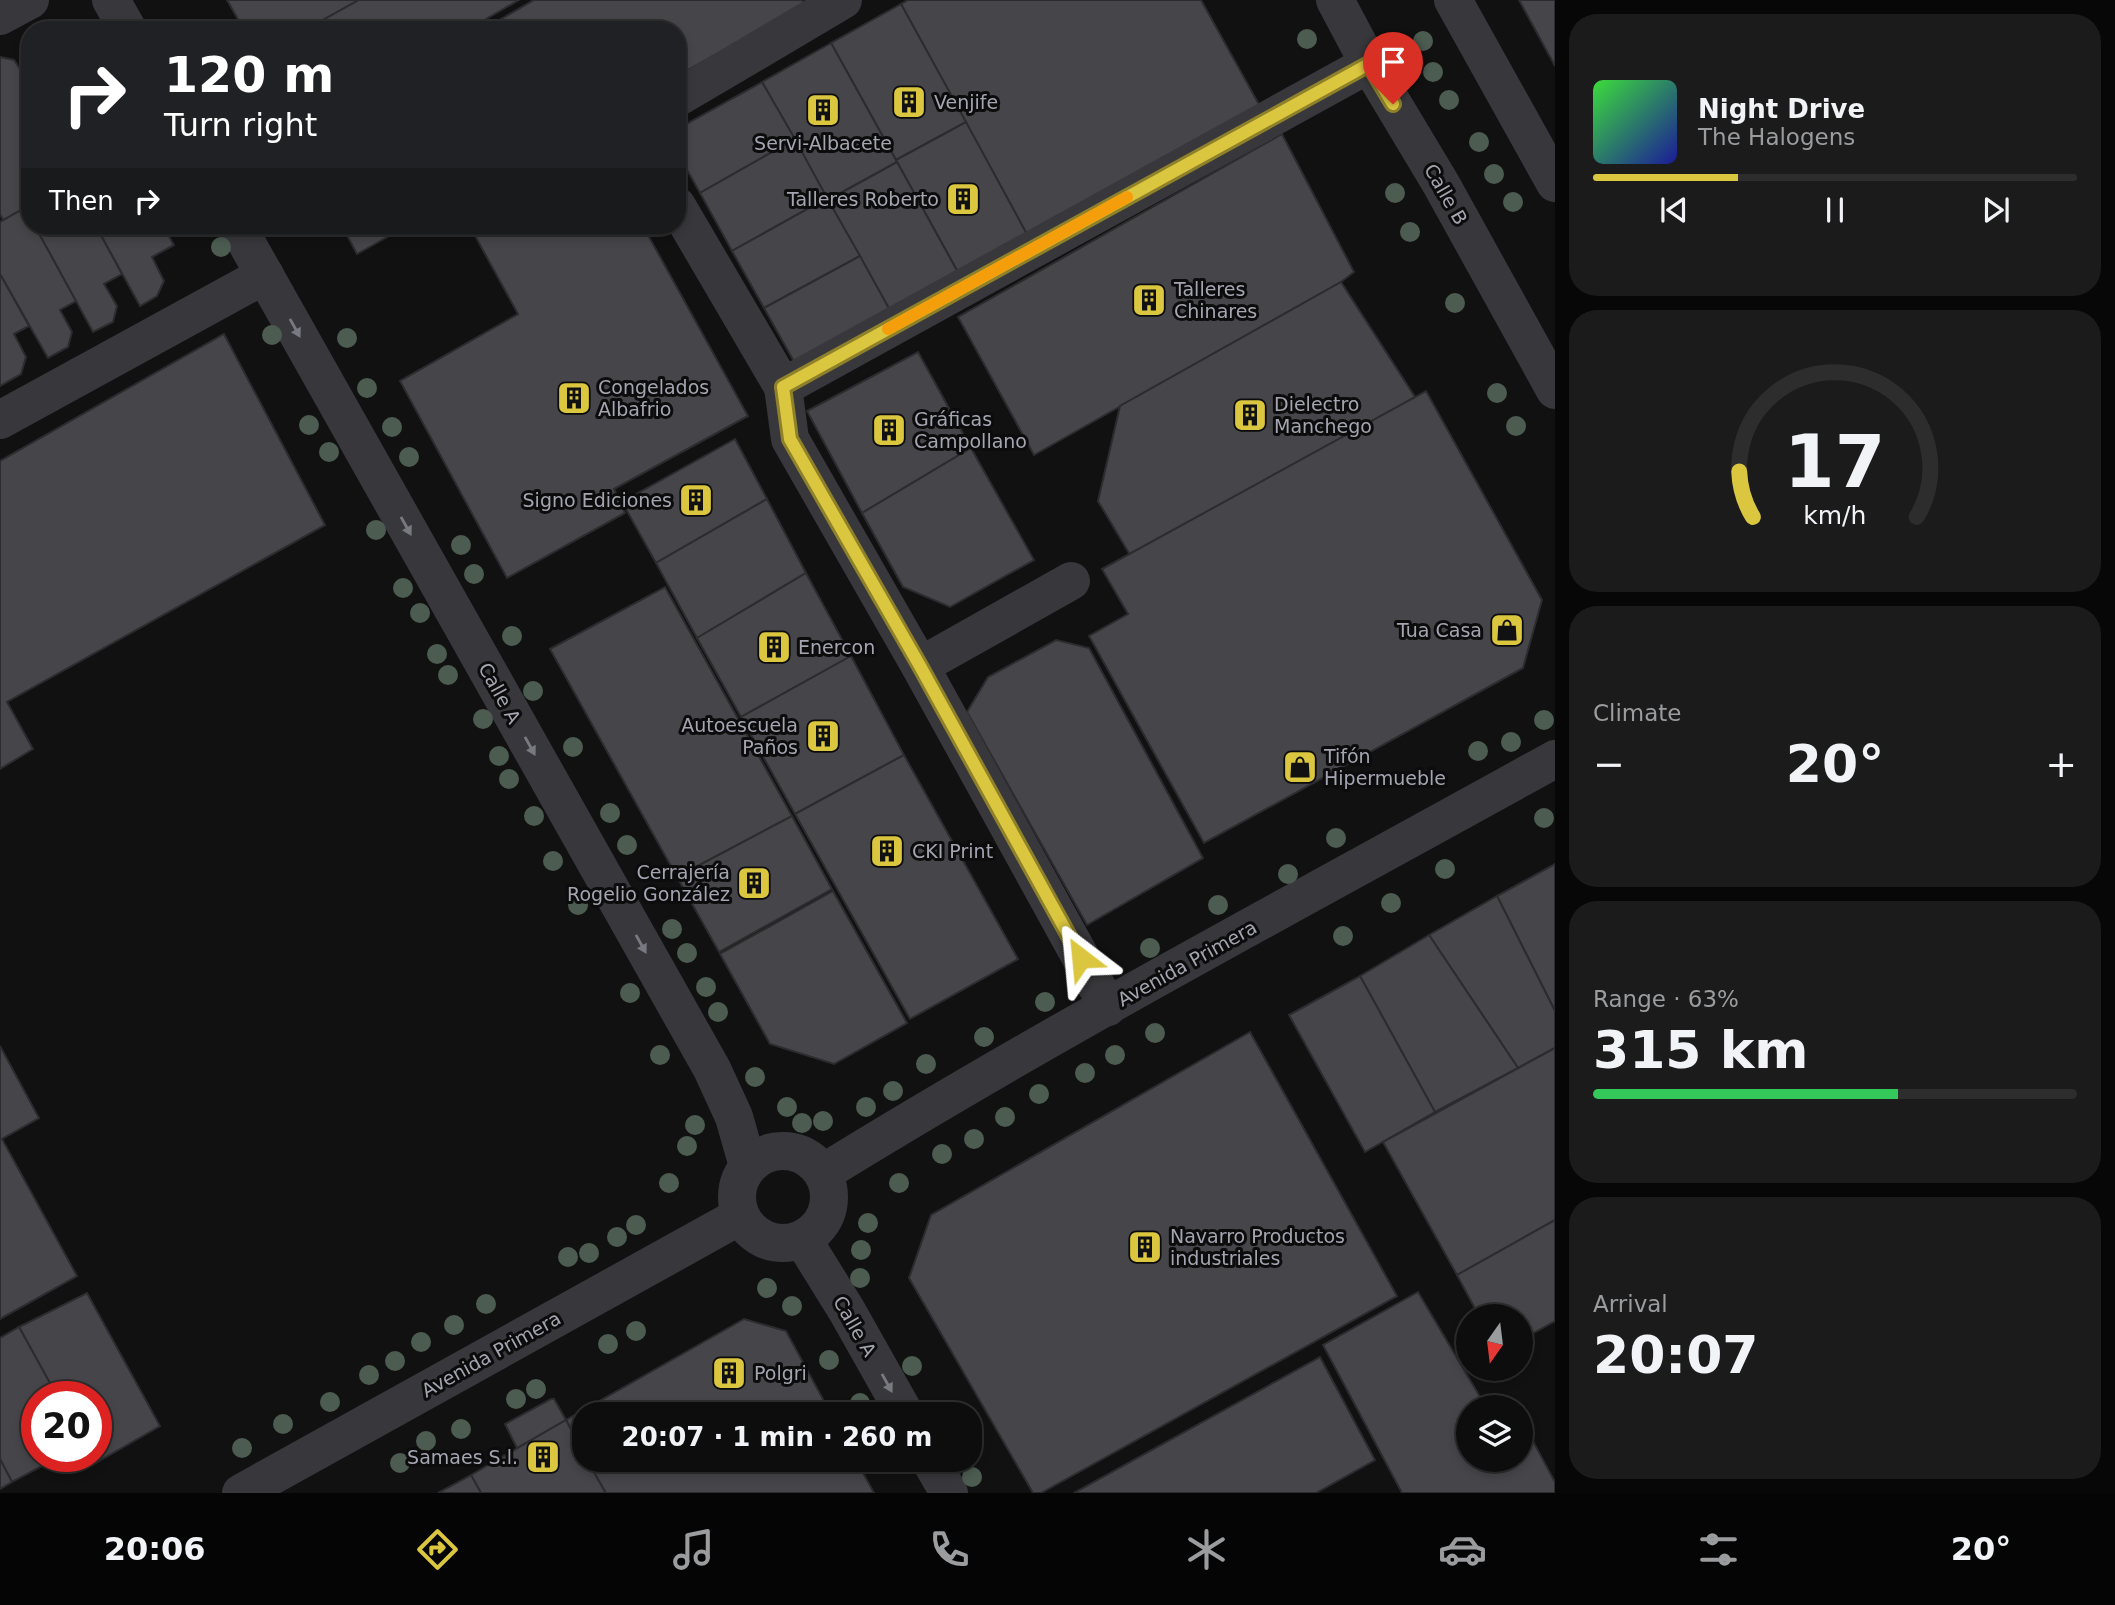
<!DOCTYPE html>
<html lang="en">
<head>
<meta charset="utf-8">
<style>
  :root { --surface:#0d0d0e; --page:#1b1b1c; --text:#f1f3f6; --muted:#9a9c9e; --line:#2d2d2e; --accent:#dbc640 }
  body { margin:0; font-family:"DejaVu Sans",sans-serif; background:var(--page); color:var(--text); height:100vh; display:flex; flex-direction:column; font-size:26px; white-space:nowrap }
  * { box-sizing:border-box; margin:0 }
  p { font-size:23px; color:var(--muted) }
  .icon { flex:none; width:38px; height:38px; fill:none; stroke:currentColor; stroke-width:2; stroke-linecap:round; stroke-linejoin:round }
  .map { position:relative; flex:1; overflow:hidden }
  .sheet { display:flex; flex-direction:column; gap:14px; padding:14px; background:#070708; width:560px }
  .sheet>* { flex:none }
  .top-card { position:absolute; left:21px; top:21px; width:665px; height:214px; border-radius:28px; box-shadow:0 4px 10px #0003,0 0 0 2px var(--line); background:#202124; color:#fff; overflow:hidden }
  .needle { width:46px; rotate:194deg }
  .controls { position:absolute; left:1456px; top:1304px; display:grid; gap:14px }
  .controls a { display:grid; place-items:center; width:77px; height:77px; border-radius:50%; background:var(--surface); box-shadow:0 4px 10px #0003,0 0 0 2px var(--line); font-size:35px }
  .speed { position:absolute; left:21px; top:1381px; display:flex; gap:14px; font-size:35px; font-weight:700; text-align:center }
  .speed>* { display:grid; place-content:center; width:91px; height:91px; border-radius:50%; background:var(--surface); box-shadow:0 4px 10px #0003,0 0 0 2px var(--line); line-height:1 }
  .speed .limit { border:10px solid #d22; background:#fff; color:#111 }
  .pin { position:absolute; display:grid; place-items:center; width:60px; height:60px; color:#fff; margin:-72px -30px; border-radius:50% 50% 50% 0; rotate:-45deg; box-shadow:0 0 7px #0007 }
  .pin .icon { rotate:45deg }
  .me { position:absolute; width:77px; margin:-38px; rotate:331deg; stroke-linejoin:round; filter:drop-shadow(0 0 5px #0008) }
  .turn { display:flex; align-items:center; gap:24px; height:147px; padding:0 28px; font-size:32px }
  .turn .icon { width:91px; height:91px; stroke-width:2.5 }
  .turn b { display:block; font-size:49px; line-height:60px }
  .then { display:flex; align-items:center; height:66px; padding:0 28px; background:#0003; gap:14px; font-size:26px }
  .big { font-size:52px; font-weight:700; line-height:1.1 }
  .sheet .card { flex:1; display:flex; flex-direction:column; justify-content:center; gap:10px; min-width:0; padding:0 24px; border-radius:28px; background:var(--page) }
  .sheet .dial { align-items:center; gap:0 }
  .dial svg { height:182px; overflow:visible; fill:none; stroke:var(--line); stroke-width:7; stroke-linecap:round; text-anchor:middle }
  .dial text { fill:var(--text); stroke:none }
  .song { display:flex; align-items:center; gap:21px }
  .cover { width:84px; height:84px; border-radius:10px; background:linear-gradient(135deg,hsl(120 70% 55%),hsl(240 70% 35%)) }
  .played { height:7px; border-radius:4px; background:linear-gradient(90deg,var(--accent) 30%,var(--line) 30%) }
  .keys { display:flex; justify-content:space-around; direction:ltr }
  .heat { display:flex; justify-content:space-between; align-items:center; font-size:38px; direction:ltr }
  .charge { height:10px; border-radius:5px; background:linear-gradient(90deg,#34c759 63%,var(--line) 0) }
  .trip { position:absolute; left:572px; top:1402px; width:410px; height:70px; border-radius:28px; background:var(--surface); box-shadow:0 4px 10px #0003,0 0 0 2px var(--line); font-weight:700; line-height:70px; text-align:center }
  .dock { display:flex; height:112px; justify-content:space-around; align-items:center; background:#050506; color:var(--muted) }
  .dock .icon { width:49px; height:49px }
  .dock .selected { color:var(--accent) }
  .dock b { font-size:32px; color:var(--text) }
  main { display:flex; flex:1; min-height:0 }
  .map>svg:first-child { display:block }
</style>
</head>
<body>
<main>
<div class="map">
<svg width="1555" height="1493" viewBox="0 0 1555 1493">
  <rect width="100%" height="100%" fill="#111112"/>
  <!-- building -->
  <g fill="#46464a" stroke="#2c2b2e" stroke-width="2">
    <polygon points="227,0 359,0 305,30 244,30"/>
    <polygon points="359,0 519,0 467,30 305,30"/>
    <polygon points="534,0 802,0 805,5 677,76 677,30 482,30"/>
    <polygon points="908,0 1201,0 1261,108 1029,238 901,4"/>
    <polygon points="1519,0 1555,0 1555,66"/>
    <polygon points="901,4 966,122 896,160 831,43"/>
    <polygon points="831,43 897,162 828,200 762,82"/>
    <polygon points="0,57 14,60 30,84 30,205 3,220 0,214"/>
    <polygon points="762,82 795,139 700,193 677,152 677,129"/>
    <polygon points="966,122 1029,238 960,276 896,160"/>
    <polygon points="1282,134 1354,272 1341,282 1034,455 958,317"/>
    <polygon points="795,139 827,198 732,251 700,193"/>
    <polygon points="897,162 960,276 892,314 828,200"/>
    <polygon points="827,198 860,256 764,308 732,251"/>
    <polygon points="25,208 30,216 30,226 35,226 76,301 60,310 72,332 68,347 48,358 0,274 0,222"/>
    <polygon points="35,226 96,226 122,274 104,284 117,306 113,322 93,332"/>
    <polygon points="96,226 163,226 174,245 152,257 164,281 157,296 140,306"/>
    <polygon points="342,226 407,226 357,254"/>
    <polygon points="485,226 643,226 748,416 614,489 625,513 507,578 400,381 518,314 473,232"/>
    <polygon points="860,256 892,314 797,367 764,308"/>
    <polygon points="0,274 29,326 14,334 26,357 21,374 0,386"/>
    <polygon points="1341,282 1415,397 1130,555 1098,501 1120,406"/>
    <polygon points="224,334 325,525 7,702 33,749 0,769 0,461"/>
    <polygon points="918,352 971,448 862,513 807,411"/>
    <polygon points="1426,391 1542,600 1523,668 1204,843 1089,636 1128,614 1102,569"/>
    <polygon points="735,439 767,499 656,563 622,502"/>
    <polygon points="971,448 1034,560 950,607 903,587 862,513"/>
    <polygon points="767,499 806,573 697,638 656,563"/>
    <polygon points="806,573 851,656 741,717 697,638"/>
    <polygon points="665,587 792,816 677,877 550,649"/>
    <polygon points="1056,640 1089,648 1203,858 1087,925 967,712 988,677"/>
    <polygon points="851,656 904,755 795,814 741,717"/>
    <polygon points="904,755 1018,959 910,1019 795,814"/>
    <polygon points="792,816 832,889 719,952 677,877"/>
    <polygon points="1555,864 1555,1011 1497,896"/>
    <polygon points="833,891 907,1023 834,1064 770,1044 720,954"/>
    <polygon points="1497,896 1555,1011 1555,1048 1518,1068 1429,935"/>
    <polygon points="1429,935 1518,1068 1435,1112 1360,976"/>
    <polygon points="1360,976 1435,1112 1365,1152 1289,1015"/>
    <polygon points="1250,1032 1397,1296 1041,1493 1033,1493 909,1278 931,1215"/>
    <polygon points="0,1046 39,1118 2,1139 77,1276 0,1319"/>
    <polygon points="1555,1048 1555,1220 1457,1275 1383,1142"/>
    <polygon points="1555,1220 1555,1321 1521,1340 1521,1316 1479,1316 1457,1275"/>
    <polygon points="1418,1292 1486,1407 1468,1407 1468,1460 1521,1460 1521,1419 1555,1482 1555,1493 1402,1493 1323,1345"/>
    <polygon points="87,1293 160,1426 92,1465 88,1456 96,1456 96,1396 57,1396 19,1327"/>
    <polygon points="744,1319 786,1331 831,1414 584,1414 584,1454 566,1420"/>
    <polygon points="19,1327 57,1396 37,1396 37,1456 61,1456 12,1482 0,1459 0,1338"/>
    <polygon points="1320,1357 1375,1460 1316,1493 1074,1493"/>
    <polygon points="551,1399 554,1399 566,1420 517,1448 505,1424"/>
    <polygon points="566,1420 584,1454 584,1460 587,1460 606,1493 481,1493 471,1475"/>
    <polygon points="0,1459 12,1482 0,1489"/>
    <polygon points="587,1460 856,1460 874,1493 606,1493"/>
    <polygon points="471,1475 481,1493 438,1493"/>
  </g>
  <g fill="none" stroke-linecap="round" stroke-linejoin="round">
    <!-- minor -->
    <g stroke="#38383c" stroke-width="38">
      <polyline points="111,0 128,30"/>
      <polyline points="1335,0 1369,64 1441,184 1555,390"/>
      <polyline points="1453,0 1555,183"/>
      <polyline points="0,16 30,0"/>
      <polyline points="677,98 843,0"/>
      <polyline points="677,206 783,387 1369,64"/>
      <polyline points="237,226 712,1069 734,1117 748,1166"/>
      <polyline points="783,387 790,439 920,666 1108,1007"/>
      <polyline points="0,420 265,275"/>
      <polyline points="920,666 1071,581"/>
      <circle cx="783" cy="1197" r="46"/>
      <path d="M823 1173C1061 1026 1310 895 1555 759"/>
      <polyline points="803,1240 847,1311 905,1414"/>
      <polyline points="930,1460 949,1493"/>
      <polyline points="241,1493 740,1216"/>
    </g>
  </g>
  <!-- trees -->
  <g fill="#4c5c51">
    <circle cx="1307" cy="39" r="10"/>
    <circle cx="1423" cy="41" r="10"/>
    <circle cx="1433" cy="72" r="10"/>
    <circle cx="1449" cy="100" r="10"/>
    <circle cx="1479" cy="142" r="10"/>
    <circle cx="1494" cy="174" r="10"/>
    <circle cx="1395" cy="193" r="10"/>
    <circle cx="1513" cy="202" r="10"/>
    <circle cx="1410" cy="232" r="10"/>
    <circle cx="221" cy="247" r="10"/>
    <circle cx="1455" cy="303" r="10"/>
    <circle cx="272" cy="335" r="10"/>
    <circle cx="347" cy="338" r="10"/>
    <circle cx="367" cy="388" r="10"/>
    <circle cx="1497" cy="393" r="10"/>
    <circle cx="309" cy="425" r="10"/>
    <circle cx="1516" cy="426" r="10"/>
    <circle cx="392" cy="427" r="10"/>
    <circle cx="329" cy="452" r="10"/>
    <circle cx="409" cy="457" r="10"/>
    <circle cx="376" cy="530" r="10"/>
    <circle cx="461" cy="545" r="10"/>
    <circle cx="474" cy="574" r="10"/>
    <circle cx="403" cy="588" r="10"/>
    <circle cx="420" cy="613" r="10"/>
    <circle cx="512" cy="636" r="10"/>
    <circle cx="437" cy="654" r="10"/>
    <circle cx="448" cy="675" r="10"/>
    <circle cx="533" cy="691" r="10"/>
    <circle cx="483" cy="719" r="10"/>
    <circle cx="1544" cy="720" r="10"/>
    <circle cx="1511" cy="742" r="10"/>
    <circle cx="573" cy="747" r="10"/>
    <circle cx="1478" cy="751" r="10"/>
    <circle cx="499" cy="756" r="10"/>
    <circle cx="509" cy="779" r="10"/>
    <circle cx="610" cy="813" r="10"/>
    <circle cx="534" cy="816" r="10"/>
    <circle cx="1544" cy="818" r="10"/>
    <circle cx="1336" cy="838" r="10"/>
    <circle cx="627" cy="845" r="10"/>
    <circle cx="553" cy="861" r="10"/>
    <circle cx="1445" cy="869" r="10"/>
    <circle cx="1288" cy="874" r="10"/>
    <circle cx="1391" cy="903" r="10"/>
    <circle cx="578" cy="905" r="10"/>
    <circle cx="1218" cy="905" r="10"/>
    <circle cx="672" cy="929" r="10"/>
    <circle cx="1343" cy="936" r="10"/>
    <circle cx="1150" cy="948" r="10"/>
    <circle cx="687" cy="953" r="10"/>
    <circle cx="706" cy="987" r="10"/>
    <circle cx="630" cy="993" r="10"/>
    <circle cx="1045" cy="1002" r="10"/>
    <circle cx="718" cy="1012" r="10"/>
    <circle cx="1155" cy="1033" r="10"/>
    <circle cx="984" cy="1037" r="10"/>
    <circle cx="660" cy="1055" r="10"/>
    <circle cx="1115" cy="1055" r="10"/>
    <circle cx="926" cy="1064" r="10"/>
    <circle cx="1085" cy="1073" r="10"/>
    <circle cx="755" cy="1077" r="10"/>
    <circle cx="893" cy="1091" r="10"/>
    <circle cx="1039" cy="1094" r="10"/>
    <circle cx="787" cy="1107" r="10"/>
    <circle cx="866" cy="1107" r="10"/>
    <circle cx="1005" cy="1117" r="10"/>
    <circle cx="823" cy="1121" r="10"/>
    <circle cx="802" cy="1123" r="10"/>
    <circle cx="695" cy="1125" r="10"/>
    <circle cx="974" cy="1139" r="10"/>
    <circle cx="687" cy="1146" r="10"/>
    <circle cx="942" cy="1154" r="10"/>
    <circle cx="669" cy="1183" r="10"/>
    <circle cx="899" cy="1183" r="10"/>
    <circle cx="868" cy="1223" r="10"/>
    <circle cx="636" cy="1225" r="10"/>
    <circle cx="617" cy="1237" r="10"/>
    <circle cx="861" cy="1250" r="10"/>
    <circle cx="589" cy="1253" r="10"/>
    <circle cx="568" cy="1257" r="10"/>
    <circle cx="860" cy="1278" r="10"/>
    <circle cx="767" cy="1288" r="10"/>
    <circle cx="486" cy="1304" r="10"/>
    <circle cx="792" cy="1306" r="10"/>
    <circle cx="454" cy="1325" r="10"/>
    <circle cx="636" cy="1331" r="10"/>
    <circle cx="421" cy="1342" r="10"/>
    <circle cx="608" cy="1344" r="10"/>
    <circle cx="829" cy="1360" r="10"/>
    <circle cx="395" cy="1361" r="10"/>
    <circle cx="912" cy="1366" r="10"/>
    <circle cx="369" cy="1375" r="10"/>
    <circle cx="536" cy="1389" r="10"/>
    <circle cx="516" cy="1399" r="10"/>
    <circle cx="330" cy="1402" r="10"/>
    <circle cx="860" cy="1403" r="10"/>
    <circle cx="283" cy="1424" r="10"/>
    <circle cx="461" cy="1429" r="10"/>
    <circle cx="426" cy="1441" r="10"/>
    <circle cx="242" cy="1448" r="10"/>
    <circle cx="400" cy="1463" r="10"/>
    <circle cx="972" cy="1477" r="10"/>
  </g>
  <!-- one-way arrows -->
  <defs><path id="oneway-solid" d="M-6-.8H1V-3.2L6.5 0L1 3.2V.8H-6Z" transform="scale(1.75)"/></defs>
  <g fill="#797982">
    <use href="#oneway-solid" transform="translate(295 328) rotate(61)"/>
    <use href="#oneway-solid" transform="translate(406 526) rotate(61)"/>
    <use href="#oneway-solid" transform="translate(530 746) rotate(61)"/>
    <use href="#oneway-solid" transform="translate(641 944) rotate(61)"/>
    <use href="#oneway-solid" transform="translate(887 1383) rotate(61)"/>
  </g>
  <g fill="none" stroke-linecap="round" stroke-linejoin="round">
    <!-- route casing -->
    <g stroke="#8e812a" stroke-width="18">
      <polyline id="route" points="1081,958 920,666 790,439 783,387 1369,64 1393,104"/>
    </g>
    <!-- route -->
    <use href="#route" stroke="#dbc640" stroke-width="12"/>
    <!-- slow -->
    <polyline stroke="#f59e0b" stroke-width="12" points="888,329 1127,197"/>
  </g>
  <!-- icons -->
  <defs>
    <g id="building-square" transform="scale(1.75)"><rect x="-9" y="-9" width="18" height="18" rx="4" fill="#dbc640" stroke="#0c0c0d"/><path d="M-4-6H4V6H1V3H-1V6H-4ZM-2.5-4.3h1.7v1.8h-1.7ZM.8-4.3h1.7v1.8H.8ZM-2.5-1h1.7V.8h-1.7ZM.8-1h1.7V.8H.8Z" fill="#111"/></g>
    <g id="shop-square" transform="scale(1.75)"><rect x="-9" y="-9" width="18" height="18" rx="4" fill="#dbc640" stroke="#0c0c0d"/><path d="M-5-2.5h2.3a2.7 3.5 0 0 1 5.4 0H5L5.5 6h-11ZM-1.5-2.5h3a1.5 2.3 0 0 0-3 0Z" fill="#111"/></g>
  </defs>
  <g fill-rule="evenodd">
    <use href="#building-square" x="909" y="102"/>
    <use href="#building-square" x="823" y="110"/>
    <use href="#building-square" x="963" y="199"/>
    <use href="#building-square" x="1149" y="300"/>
    <use href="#building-square" x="574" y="398"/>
    <use href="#building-square" x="1250" y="415"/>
    <use href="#building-square" x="889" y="430"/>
    <use href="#building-square" x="696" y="500"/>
    <use href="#shop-square" x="1507" y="630"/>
    <use href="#building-square" x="774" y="647"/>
    <use href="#building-square" x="823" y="736"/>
    <use href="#shop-square" x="1300" y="767"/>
    <use href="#building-square" x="887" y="851"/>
    <use href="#building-square" x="754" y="883"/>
    <use href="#building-square" x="1145" y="1247"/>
    <use href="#building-square" x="729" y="1373"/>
    <use href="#building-square" x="543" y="1457"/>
  </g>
  <g text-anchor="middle" stroke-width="6" stroke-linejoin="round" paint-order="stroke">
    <!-- poi labels -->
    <g font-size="19" fill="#a4a5b1" stroke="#0c0c0d" text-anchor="start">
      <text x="934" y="109">Venjife</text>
      <text x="823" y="150" text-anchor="middle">Servi-Albacete</text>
      <text x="939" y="206" text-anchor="end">Talleres Roberto</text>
      <text x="1174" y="296">Talleres<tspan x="1174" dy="22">Chinares</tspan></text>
      <text x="598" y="394">Congelados<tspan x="598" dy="22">Albafrio</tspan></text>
      <text x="1274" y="411">Dielectro<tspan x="1274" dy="22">Manchego</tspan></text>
      <text x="914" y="426">Gráficas<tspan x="914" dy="22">Campollano</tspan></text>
      <text x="672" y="507" text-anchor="end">Signo Ediciones</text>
      <text x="1482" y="637" text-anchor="end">Tua Casa</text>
      <text x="798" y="654">Enercon</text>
      <text x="798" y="732" text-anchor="end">Autoescuela<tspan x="798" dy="22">Paños</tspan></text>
      <text x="1324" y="763">Tifón<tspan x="1324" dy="22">Hipermueble</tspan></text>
      <text x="912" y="858">CKI Print</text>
      <text x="730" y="879" text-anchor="end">Cerrajería<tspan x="730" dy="22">Rogelio González</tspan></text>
      <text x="1170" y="1243">Navarro Productos<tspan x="1170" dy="22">industriales</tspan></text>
      <text x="754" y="1380">Polgri</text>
      <text x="518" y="1464" text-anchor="end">Samaes S.l.</text>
    </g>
    <!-- street labels -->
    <g font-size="19" fill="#a4a5b1" stroke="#0c0c0d">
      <text transform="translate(1446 194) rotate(60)" y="7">Calle B</text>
      <text transform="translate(500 693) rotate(61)" y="7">Calle A</text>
      <text transform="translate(1187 963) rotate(-29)" y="7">Avenida Primera</text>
      <text transform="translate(855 1326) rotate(60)" y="7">Calle A</text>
      <text transform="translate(491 1354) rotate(-29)" y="7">Avenida Primera</text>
    </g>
  </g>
</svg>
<div class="controls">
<a><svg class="needle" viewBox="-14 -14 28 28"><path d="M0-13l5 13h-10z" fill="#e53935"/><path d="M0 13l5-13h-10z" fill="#9a9c9e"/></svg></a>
<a><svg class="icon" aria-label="layers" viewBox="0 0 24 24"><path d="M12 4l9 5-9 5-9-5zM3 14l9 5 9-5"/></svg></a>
</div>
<div class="speed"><div class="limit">20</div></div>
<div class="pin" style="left:1393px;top:104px;background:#d93025"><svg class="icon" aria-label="arrive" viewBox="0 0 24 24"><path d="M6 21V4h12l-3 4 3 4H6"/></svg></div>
<svg class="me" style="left:1081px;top:958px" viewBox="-20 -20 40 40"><path d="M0-17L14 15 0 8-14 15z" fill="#dbc640" stroke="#fff" stroke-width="4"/></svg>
<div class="trip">20:07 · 1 min · 260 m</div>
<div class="top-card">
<div class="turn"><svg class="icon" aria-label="right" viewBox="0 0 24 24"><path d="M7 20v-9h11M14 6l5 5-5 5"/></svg><div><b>120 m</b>Turn right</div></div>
<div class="then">Then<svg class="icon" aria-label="right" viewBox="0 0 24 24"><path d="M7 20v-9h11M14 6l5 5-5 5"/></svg></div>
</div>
</div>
<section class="sheet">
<div class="card">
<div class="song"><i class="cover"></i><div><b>Night Drive</b><p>The Halogens</p></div></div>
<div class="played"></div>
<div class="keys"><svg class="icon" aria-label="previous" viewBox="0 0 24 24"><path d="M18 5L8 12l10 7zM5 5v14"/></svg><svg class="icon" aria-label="pause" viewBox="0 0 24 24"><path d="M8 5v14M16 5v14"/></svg><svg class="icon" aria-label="next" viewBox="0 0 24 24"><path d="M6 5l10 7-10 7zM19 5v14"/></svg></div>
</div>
<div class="card dial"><svg viewBox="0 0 100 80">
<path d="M14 69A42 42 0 1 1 86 69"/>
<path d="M14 69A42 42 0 0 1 8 49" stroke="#dbc640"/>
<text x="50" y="56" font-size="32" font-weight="700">17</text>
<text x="50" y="72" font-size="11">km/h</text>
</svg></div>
<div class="card"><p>Climate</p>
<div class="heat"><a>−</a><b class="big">20°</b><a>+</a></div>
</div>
<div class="card"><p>Range · 63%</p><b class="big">315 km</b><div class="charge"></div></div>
<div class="card"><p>Arrival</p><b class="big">20:07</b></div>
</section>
</main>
<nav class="dock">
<b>20:06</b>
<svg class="icon selected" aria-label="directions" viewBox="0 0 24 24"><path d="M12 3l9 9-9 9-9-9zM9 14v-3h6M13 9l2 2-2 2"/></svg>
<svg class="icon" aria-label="music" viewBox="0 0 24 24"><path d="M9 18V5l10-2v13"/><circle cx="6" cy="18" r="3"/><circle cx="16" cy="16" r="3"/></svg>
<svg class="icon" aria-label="phone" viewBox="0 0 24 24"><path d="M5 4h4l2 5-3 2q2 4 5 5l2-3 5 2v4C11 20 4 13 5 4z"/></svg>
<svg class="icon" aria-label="climate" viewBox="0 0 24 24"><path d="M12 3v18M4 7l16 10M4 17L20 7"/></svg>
<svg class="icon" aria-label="car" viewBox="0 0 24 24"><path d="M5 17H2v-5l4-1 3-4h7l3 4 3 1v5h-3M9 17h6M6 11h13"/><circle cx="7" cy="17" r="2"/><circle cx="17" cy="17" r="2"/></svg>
<svg class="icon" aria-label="filters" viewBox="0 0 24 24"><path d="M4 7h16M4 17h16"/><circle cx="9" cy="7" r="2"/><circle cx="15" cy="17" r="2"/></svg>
<b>20°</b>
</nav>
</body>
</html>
